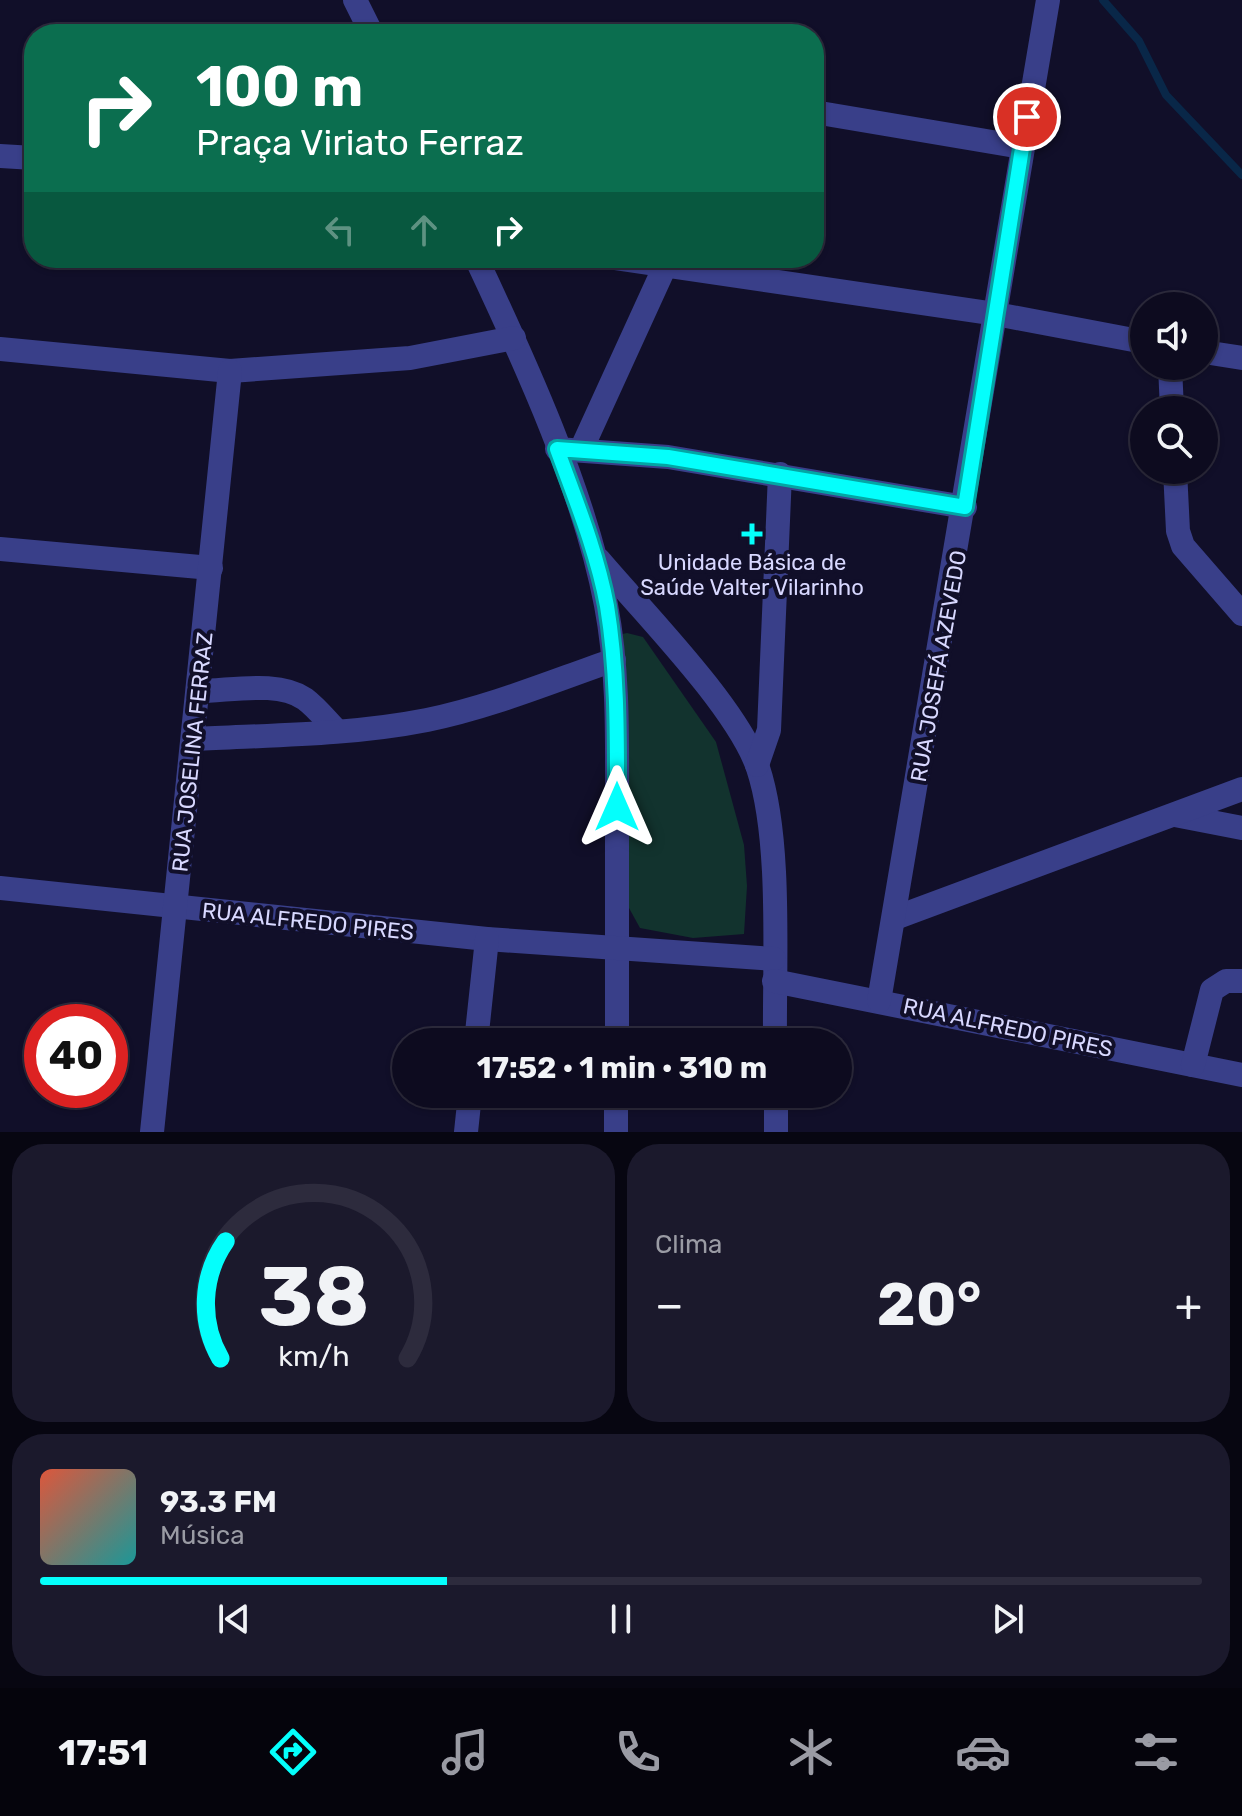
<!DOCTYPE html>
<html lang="pt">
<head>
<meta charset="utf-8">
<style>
  :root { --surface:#0d0b1f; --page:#1b192c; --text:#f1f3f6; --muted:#9a9ba4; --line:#2d2b3d; --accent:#04fffc }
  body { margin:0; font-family:Rubik,sans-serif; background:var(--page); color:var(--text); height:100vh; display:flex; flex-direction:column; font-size:30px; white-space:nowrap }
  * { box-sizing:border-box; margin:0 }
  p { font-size:26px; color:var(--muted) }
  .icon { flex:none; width:44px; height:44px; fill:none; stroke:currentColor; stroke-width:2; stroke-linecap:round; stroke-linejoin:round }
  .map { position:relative; height:1132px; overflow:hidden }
  .panel { display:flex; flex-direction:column; gap:12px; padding:12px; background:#070611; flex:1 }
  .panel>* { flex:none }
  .banner { position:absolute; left:24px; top:24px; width:800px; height:244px; border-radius:32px; box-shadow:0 2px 6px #0004,0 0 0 2px var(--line); background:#0b6e4f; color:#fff; overflow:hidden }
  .buttons { position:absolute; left:1130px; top:292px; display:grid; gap:16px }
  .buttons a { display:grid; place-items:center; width:88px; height:88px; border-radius:50%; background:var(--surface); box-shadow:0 2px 6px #0004,0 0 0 2px var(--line); font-size:40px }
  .speed { position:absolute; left:24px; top:1004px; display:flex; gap:16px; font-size:40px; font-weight:700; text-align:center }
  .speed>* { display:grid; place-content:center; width:104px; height:104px; border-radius:50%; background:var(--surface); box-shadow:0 2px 6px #0004,0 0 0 2px var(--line); line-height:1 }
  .speed .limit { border:12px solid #d22; background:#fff; color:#111 }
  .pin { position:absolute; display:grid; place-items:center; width:68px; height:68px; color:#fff; margin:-34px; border:4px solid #fff; border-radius:50%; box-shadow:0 2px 8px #0007 }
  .me { position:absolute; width:88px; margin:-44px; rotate:0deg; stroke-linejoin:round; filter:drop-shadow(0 0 6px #0008) }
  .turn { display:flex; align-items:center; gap:28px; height:168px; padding:0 40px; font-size:36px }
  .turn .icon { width:104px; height:104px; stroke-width:2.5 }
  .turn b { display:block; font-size:56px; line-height:68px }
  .lanes { display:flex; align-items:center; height:76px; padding:0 40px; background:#0003; justify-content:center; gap:40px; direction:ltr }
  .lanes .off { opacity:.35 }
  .big { font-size:60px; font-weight:700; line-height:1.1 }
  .panel .card { flex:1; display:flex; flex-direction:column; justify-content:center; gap:12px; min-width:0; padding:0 28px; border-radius:32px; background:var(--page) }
  .panel .dial { align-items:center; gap:0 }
  .dial svg { height:208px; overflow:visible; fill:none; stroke:var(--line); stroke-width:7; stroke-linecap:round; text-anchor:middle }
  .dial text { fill:var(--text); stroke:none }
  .song { display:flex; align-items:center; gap:24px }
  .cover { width:96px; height:96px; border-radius:12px; background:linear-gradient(135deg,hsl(10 70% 55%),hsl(180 70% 35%)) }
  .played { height:8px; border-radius:4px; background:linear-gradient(90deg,var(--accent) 35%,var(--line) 35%) }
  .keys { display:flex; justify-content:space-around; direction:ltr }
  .heat { display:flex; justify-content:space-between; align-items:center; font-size:44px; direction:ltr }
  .panel .tiles { flex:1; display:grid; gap:12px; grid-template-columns:1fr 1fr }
  .card:last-child { grid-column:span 2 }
  .trip { position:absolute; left:392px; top:1028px; width:460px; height:80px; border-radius:40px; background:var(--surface); box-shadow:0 2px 6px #0004,0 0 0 2px var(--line); font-weight:700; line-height:80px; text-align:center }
  .menu { display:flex; height:128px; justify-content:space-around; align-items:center; background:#05040c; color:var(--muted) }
  .menu .icon { width:56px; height:56px }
  .menu .selected { color:var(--accent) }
  .menu b { font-size:36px; color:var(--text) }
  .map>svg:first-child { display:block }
</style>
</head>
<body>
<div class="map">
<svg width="1242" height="1132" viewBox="0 0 1242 1132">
  <rect width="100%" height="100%" fill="#110f29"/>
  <!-- green -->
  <polygon fill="#12332e" points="627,633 643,637 716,742 744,845 747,886 744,934 693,938 640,928 629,908 618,635"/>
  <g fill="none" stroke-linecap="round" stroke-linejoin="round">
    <!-- stream -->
    <polyline stroke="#092748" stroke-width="8" points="1103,0 1139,41 1166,95 1242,175"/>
    <!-- minor -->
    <g stroke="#393f89" stroke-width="24">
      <polyline points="355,0 372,34"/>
      <polyline points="814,112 1022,147"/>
      <polyline points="0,156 34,158"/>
      <path d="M476 258C525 362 585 493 606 605 619 673 617 742 617 811 617 888 617 965 617 1042"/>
      <polyline points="614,258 996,314 1144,342"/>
      <polyline points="0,349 230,371 410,358 514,338"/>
      <polyline points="1204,352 1242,358"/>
      <polyline points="1170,366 1172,410"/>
      <polyline points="557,449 668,457 965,507"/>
      <polyline points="581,450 666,264"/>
      <polyline points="1175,470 1178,531 1183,546 1242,614"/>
      <polyline points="0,549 211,568"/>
      <path d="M599 560C643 612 737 707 758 768 782 840 774 964 775 1042"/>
      <path d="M198 691C230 691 278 680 305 699 317 708 327 721 337 731"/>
      <path d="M195 739C272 735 351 735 427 720 491 707 553 681 614 660"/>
      <polyline points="757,765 769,730 780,474"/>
      <polyline points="1175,815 1242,828"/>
      <polyline points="0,888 487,939 774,959"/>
      <polyline points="895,918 1242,789"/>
      <polyline points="774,981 1242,1075"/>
      <polyline points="879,1001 1048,0"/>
      <polyline points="476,1042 487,939"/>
      <polyline points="1193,1065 1212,990 1226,981 1242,981"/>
      <polyline points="776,1094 776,1132"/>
      <polyline points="152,1132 230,371"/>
      <polyline points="466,1132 470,1094"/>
      <polyline points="616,1132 616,1094"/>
    </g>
  </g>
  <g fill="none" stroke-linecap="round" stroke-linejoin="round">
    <!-- route casing -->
    <g stroke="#03a6a4" stroke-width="20">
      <path id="route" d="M617 807C617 740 618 673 607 606 597 552 576 501 557 449L668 457 965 507 1027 117"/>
    </g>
    <!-- route -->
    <use href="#route" stroke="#04fffc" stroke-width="14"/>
  </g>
  <!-- markers -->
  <path fill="#04fffc" stroke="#110f29" stroke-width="3" d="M748 522h8v8h8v8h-8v8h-8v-8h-8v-8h8z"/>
  <g text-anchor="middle" stroke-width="8" stroke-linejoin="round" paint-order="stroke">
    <!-- poi labels -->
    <g font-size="22" fill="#d8d8ff" stroke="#110f29">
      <text x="752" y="570">Unidade Básica de<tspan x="752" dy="25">Saúde Valter Vilarinho</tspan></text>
    </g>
    <!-- street labels -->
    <g font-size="22" fill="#d8d8ff" stroke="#110f29">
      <text transform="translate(938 666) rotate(-80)" y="8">RUA JOSEFÁ AZEVEDO</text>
      <text transform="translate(192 752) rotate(-84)" y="8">RUA JOSELINA FERRAZ</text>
      <text transform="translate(308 921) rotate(6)" y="8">RUA ALFREDO PIRES</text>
      <text transform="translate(1008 1027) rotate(12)" y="8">RUA ALFREDO PIRES</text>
    </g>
  </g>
</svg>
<div class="buttons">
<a><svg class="icon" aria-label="sound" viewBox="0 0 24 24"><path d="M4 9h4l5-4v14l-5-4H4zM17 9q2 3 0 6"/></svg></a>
<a><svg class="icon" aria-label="search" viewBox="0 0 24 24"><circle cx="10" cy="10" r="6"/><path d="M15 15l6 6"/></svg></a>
</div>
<div class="speed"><div class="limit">40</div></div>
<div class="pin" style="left:1027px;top:117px;background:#d93025"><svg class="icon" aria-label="arrive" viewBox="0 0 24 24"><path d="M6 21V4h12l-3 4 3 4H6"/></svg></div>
<svg class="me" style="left:617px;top:807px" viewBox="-20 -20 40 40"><path d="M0-17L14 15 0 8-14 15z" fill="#04fffc" stroke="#fff" stroke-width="4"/></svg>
<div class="trip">17:52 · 1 min · 310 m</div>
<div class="banner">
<div class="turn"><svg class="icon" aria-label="right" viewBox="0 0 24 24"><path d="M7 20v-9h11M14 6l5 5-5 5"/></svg><div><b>100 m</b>Praça Viriato Ferraz</div></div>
<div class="lanes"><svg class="icon off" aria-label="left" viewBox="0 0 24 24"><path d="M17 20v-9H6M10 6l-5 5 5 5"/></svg><svg class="icon off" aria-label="ahead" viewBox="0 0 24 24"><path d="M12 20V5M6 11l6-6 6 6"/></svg><svg class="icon" aria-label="right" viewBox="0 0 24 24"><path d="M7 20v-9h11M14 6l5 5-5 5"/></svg></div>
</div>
</div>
<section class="panel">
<div class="tiles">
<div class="card dial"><svg viewBox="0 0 100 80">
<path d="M14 69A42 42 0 1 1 86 69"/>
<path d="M14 69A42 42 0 0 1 16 24" stroke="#04fffc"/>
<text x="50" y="56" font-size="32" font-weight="700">38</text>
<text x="50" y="72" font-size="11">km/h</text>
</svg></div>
<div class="card"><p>Clima</p>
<div class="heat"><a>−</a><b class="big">20°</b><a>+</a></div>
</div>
<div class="card">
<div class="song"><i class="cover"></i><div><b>93.3 FM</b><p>Música</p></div></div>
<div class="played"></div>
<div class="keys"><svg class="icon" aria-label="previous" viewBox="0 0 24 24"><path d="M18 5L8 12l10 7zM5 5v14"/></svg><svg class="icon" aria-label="pause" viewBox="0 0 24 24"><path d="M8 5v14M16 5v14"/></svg><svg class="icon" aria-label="next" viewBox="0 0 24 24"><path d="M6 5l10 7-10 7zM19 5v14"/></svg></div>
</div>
</div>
</section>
<nav class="menu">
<b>17:51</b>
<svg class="icon selected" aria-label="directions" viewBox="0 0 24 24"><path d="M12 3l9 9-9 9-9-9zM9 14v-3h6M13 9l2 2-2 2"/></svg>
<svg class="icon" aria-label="music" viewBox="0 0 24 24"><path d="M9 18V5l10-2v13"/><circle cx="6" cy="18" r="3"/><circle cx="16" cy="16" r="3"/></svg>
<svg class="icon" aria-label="phone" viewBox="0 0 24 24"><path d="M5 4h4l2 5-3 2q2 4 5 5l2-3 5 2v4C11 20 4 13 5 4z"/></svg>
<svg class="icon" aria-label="climate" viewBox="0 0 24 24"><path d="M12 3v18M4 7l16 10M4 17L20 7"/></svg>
<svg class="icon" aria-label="car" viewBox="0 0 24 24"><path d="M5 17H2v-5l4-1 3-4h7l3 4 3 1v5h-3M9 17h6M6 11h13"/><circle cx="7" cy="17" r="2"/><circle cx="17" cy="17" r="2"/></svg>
<svg class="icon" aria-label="filters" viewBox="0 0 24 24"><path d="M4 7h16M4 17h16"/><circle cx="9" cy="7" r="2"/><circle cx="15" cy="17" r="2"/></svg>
</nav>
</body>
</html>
